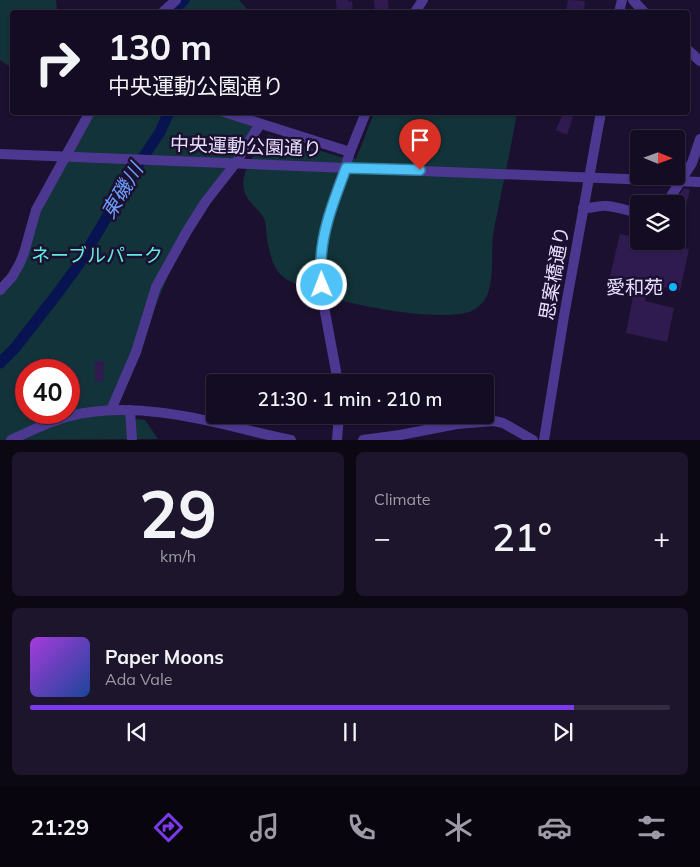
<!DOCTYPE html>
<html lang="en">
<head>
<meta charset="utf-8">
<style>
  :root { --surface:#140c23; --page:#1d152b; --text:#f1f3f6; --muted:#9d9ba6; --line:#332c41; --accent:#7c3aed }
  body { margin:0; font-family:Mulish,"Noto Sans JP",sans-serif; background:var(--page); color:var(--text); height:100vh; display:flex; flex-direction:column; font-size:19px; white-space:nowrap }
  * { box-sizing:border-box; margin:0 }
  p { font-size:16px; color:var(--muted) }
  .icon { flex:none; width:28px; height:28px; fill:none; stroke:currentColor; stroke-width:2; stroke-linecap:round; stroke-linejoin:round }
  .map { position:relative; height:440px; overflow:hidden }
  .side { display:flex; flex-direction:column; gap:12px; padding:12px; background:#0b0713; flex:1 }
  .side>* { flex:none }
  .guide { position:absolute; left:10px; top:10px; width:680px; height:105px; border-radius:5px; box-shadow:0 1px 4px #0004,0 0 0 1px var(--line); background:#140c23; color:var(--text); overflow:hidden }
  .needle { width:32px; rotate:91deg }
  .controls { position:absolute; left:630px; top:130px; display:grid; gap:10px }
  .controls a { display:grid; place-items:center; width:55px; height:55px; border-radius:5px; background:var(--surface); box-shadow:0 1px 4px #0004,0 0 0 1px var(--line); font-size:25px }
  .speed { position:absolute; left:15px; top:359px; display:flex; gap:10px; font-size:25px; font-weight:700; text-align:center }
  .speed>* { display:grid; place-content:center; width:65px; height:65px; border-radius:50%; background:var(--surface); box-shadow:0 1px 4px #0004,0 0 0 1px var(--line); line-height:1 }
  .speed .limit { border:8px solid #d22; background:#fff; color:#111 }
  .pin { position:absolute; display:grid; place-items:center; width:42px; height:42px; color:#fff; margin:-51px -21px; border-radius:50% 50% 50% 0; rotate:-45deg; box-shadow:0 0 5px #0007 }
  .pin .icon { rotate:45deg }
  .me { position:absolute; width:55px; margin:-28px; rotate:359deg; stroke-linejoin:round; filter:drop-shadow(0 0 4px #0008) }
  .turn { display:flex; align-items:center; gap:18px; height:105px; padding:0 15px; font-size:22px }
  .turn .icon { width:65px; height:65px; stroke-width:2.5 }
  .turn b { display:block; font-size:35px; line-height:42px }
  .big { font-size:38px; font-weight:600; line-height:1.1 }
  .side .widget { flex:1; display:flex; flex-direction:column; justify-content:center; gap:8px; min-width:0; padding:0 18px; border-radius:8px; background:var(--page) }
  .side .dial { align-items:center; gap:0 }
  .dial b { font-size:65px; line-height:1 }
  .song { display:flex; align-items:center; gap:15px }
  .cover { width:60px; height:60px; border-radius:8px; background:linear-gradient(135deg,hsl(280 70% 55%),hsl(220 70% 35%)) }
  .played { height:5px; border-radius:2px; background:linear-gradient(90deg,var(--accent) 85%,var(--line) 85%) }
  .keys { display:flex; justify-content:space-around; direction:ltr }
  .heat { display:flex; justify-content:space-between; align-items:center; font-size:28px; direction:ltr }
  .side .tiles { flex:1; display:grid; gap:12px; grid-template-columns:1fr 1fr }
  .widget:last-child { grid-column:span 2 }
  .trip { position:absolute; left:206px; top:374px; width:288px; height:50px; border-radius:5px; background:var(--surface); box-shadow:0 1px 4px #0004,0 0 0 1px var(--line); font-weight:600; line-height:50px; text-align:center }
  .menu { display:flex; height:80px; justify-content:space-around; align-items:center; background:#08050e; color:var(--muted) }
  .menu .icon { width:35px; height:35px }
  .menu .active { color:var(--accent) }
  .menu b { font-size:22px; color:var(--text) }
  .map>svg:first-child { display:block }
</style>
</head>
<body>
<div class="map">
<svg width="700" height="440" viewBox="0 0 700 440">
  <rect width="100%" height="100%" fill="#1b102f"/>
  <!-- green -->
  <g fill="#123339" fill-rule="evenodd">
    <polygon points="0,0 56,0 57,9 56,12 12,12 12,68 0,60"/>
    <polygon points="190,0 239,0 250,12 178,12"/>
    <path d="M89 113H224L260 124 187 231 112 409 128 410 131 418 145 420 158 439 0 440V288L6 284 36 210ZM26 370H69V412H26Z"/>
    <path d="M374 113H517C512 140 507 167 501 194 499 208 495 221 493 235 491 254 495 286 484 301 479 307 472 312 465 313 428 322 307 300 280 274 272 266 269 250 267 239 266 231 267 223 263 217 258 208 248 202 245 193 237 174 258 149 268 135L344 158 356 159Z"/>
  </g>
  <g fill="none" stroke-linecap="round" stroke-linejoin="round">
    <!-- river -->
    <g stroke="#071451" stroke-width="11">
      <polyline points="171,12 184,0"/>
      <polyline points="0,363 15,348 57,294 79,264 134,171 160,132 169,112"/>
    </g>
  </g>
  <!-- building -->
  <g fill="#301b51">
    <polygon points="336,0 348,0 348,2 352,1 353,12 337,12"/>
    <polygon points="374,0 388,0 389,11 375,12"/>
    <polygon points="568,0 585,1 584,12 573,10 572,12 566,12"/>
    <polygon points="563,113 573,117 567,135 556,130"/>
    <polygon points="684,188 690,190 682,221 676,220 676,204 674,204"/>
    <polygon points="620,234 639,238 639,241 652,241 689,249 680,291 649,284 645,301 674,308 667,342 626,333 636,281 610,276"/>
    <polygon points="95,361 104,361 103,382 95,381"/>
  </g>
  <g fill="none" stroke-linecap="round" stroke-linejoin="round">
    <!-- minor -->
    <g stroke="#4c3891" stroke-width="10">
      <polyline points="633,0 644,12"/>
      <polyline points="163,12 176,0"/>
      <polyline points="415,12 423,0"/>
      <polyline points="619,12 622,0"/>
      <polyline points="688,50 700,61"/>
      <polyline points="224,112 350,152"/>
      <polyline points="0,154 700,182"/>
      <polyline points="666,204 692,163 700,139"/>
      <path d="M583 208C592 209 599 205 607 206 618 207 629 211 639 213"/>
      <polyline points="0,290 12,277 20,263 24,253 36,210 90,112"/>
      <polyline points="338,382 325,312 322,285 321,262 323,243 327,224 350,152 366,112"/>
      <polyline points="111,410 136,352 156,287 187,231 206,201 235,164 260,124"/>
      <polyline points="130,410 132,440"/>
      <path d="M11 440C36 428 63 415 91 412 138 406 185 415 231 426 251 431 271 436 291 440"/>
      <polyline points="337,440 339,415"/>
      <polyline points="363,440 400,435 457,424 494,421 503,423 533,440"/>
      <polyline points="544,440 564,316 601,112"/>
    </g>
  </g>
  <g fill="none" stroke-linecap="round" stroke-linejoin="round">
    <!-- route casing -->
    <g stroke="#337fa1" stroke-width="12">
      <path id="route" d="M322 285C322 277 321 269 321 261 322 229 335 198 346 168L420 170"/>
    </g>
    <!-- route -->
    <use href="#route" stroke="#4fc3f7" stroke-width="9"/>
  </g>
  <!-- markers -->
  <circle fill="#0ab7ff" stroke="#1b102f" stroke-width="2" cx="673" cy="287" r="5"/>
  <g text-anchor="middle" stroke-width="5" stroke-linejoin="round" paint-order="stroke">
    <!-- street labels -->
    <g font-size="19" fill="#e8deff" stroke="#1b102f">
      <text transform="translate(246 146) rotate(2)" y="7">中央運動公園通り</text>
      <text transform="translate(554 273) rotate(-80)" y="7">思案橋通り</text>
    </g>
    <!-- park labels -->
    <g font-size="19" fill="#5feae2" stroke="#1b102f">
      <text x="97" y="262">ネーブルパーク</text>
    </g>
    <!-- poi labels -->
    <g font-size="19" fill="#e8deff" stroke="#1b102f" text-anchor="end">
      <text x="663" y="294">愛和苑</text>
    </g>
    <!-- water labels -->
    <g font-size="20" font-style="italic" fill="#6c9eff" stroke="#1b102f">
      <text transform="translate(122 191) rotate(-59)" y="7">東磯川</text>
    </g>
  </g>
</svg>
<div class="controls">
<a><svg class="needle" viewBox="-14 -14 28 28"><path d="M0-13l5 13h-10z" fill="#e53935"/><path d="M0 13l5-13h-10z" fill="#9d9ba6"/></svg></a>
<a><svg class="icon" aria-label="layers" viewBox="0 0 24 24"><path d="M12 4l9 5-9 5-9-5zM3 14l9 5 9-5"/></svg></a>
</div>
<div class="speed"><div class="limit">40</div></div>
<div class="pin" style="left:420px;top:170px;background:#d93025"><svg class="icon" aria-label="arrive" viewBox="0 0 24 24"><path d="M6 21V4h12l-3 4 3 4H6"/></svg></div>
<svg class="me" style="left:322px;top:285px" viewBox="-20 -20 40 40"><circle r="17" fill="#4fc3f7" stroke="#fff" stroke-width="3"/><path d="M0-11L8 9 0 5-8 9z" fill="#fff"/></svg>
<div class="trip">21:30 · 1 min · 210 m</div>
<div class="guide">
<div class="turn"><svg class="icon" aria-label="right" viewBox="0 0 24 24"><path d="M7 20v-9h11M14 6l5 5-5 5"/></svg><div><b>130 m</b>中央運動公園通り</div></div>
</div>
</div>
<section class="side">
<div class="tiles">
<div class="widget dial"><b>29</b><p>km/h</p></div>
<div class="widget"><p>Climate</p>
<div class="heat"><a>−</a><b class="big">21°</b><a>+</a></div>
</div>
<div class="widget">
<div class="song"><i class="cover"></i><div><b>Paper Moons</b><p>Ada Vale</p></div></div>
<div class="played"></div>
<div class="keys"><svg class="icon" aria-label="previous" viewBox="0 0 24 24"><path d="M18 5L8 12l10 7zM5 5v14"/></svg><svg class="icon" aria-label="pause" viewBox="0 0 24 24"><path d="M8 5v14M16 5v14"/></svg><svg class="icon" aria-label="next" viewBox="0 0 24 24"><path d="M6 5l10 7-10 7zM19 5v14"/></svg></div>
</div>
</div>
</section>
<nav class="menu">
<b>21:29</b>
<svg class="icon active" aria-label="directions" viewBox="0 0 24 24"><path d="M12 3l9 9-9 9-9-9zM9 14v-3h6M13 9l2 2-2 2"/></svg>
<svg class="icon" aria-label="music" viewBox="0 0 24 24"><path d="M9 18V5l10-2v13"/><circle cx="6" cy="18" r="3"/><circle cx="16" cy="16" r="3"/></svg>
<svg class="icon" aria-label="phone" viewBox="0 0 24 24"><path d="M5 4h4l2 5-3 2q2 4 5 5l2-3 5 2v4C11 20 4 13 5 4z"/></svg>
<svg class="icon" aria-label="climate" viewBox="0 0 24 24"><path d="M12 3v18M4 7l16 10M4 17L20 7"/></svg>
<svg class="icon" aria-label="car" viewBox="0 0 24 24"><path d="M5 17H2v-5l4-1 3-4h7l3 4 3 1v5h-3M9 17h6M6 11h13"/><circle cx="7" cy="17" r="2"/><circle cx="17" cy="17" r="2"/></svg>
<svg class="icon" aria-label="filters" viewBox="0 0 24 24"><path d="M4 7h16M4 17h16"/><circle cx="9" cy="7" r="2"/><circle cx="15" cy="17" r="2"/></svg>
</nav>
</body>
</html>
